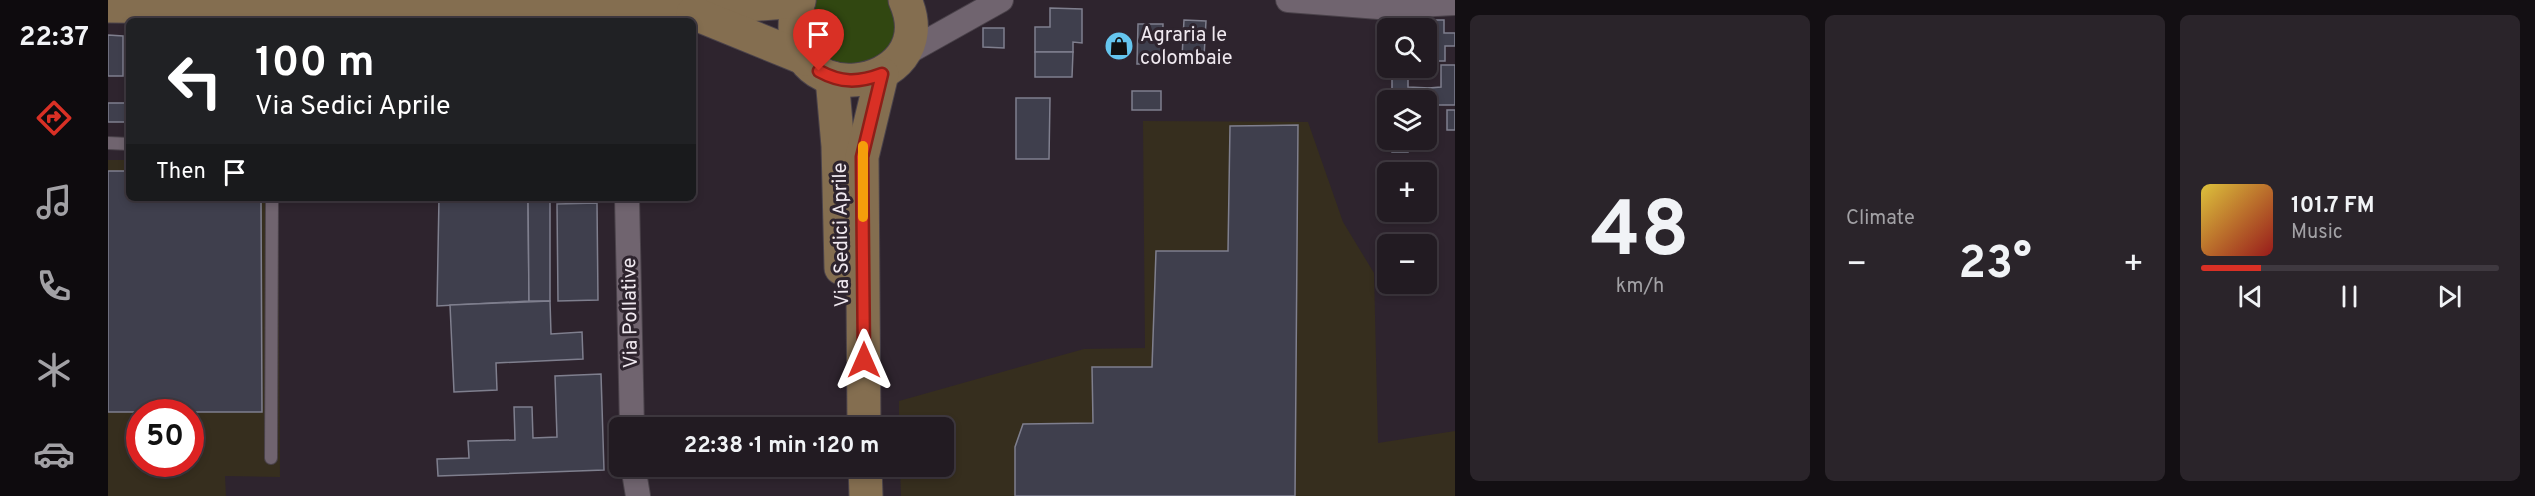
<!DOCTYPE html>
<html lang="en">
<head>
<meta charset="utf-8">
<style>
  :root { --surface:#221b22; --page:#2a242a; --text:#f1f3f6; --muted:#a2a1a5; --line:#3f3940; --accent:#d93025 }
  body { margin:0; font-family:Overpass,sans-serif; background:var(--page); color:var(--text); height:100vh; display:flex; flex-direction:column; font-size:22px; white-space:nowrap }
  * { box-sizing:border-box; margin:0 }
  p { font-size:20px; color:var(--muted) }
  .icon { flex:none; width:33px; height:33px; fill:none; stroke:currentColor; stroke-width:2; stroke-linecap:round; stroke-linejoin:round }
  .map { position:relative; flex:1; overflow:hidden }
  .sheet { display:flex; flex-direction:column; gap:15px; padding:15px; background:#130f13; width:1080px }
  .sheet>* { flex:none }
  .banner { position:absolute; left:18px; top:18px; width:570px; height:183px; border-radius:9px; box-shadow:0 3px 9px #0003,0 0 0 2px var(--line); background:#202124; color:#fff; overflow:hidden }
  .buttons { position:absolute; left:1269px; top:18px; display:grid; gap:12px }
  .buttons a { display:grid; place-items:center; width:60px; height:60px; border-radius:9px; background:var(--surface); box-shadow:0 3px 9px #0003,0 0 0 2px var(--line); font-size:30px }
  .speed { position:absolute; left:18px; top:399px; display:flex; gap:12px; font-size:30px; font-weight:700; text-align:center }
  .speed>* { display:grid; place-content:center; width:78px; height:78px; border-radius:50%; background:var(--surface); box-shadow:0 3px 9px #0003,0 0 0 2px var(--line); line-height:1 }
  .speed .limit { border:9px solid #d22; background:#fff; color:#111 }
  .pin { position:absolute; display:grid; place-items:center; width:51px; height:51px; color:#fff; margin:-62px -26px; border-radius:50% 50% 50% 0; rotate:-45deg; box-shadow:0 0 6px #0007 }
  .pin .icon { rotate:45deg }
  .me { position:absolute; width:66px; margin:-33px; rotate:0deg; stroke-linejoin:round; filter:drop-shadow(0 0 4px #0008) }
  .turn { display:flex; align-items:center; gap:21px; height:126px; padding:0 30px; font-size:27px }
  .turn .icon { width:78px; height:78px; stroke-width:2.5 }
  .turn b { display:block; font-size:42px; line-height:51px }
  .then { display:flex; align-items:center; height:57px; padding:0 30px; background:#0003; gap:12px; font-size:22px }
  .big { font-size:45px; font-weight:700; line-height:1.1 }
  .sheet .card { flex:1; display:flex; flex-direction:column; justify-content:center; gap:9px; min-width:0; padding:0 21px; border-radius:9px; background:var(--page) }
  .sheet .dial { align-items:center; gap:0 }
  .dial b { font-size:78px; line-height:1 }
  .song { display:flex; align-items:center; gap:18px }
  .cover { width:72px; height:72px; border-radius:9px; background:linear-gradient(135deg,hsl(50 70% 55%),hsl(0 70% 35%)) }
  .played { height:6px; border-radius:3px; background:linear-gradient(90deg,var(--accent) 20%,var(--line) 20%) }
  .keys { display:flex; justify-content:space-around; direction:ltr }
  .heat { display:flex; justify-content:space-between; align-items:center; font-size:33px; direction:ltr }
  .sheet .tiles { flex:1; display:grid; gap:15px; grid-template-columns:repeat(3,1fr) }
  .trip { position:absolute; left:501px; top:417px; width:345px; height:60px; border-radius:9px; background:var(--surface); box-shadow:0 3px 9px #0003,0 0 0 2px var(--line); font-weight:700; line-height:60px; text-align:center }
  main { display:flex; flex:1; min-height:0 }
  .menu { display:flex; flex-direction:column; width:108px; justify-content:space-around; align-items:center; background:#0e0b0e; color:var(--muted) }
  .menu .icon { width:42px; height:42px }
  .menu .on { color:var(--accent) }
  .menu b { font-size:27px; color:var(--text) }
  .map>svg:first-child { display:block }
</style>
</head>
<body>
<main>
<nav class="menu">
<b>22:37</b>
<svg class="icon on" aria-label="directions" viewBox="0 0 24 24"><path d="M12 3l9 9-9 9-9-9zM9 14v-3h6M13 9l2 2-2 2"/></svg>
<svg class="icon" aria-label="music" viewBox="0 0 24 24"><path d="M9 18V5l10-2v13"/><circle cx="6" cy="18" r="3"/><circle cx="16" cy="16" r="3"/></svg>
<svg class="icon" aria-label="phone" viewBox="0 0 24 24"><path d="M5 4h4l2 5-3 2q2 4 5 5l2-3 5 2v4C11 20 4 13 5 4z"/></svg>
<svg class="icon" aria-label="climate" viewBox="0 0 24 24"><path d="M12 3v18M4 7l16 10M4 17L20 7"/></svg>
<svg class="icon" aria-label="car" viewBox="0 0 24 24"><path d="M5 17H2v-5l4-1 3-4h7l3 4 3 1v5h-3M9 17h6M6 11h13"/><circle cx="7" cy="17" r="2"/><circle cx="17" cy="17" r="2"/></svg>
</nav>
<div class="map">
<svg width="1347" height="496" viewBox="0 0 1347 496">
  <rect width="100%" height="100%" fill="#2e242e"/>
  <!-- industrial -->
  <g fill="#362e1e" fill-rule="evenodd">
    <polygon points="1035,121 1200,122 1235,222 1266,273 1270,443 1347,431 1347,496 793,496 792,467 836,466 836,428 791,427 791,401 976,349 1037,348"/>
    <path d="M0 160H21V198H170L172 477 117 476 118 496H0ZM32 412H82V464H32Z"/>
  </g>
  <!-- green -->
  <polygon fill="#314711" points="704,0 785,0 789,38 768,64 728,68 701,43"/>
  <!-- building -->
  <g fill="#3f3f4d" stroke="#7f7f8e" stroke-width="1.5">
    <polygon points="942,8 974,9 974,43 965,42 965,52 927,52 927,27 942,27"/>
    <polygon points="1076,20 1098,21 1096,57 1074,57"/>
    <rect x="1286" y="20" width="21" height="8"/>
    <polygon points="1323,20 1336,20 1336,33 1347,33 1347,46 1337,46 1337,61 1318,61 1318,37 1323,37"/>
    <polygon points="1030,24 1055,24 1054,64 1029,64"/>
    <polygon points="875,28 896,28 896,48 875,47"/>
    <polygon points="0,35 15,36 15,76 0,76"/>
    <polygon points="927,52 965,52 964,77 927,77"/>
    <polygon points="1333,65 1347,65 1347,105 1321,105 1321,88 1333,87"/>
    <polygon points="1284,68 1300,68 1300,87 1321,88 1321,120 1318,120 1318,100 1284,100"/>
    <rect x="1024" y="91" width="29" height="19"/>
    <polygon points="908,98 942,98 941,159 908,159"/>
    <rect x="0" y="103" width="21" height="19"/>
    <rect x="1339" y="110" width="8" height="20"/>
    <polygon points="1190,125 1187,496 907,496 907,447 915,424 985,423 984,367 1044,367 1048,251 1120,251 1122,126"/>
    <rect x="1284" y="140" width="16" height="12"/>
    <polygon points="0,171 21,171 21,198 153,198 154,412 0,412"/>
    <polygon points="331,198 420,198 421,301 329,306"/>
    <polygon points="420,198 442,198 442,301 421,301"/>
    <polygon points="489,203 490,300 450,301 449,204"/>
    <polygon points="442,301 443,334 474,332 475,359 388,363 389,390 346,392 342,305"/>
    <polygon points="493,374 496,470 330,476 329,459 361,458 360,441 407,440 406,407 424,407 425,438 449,437 447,376"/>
  </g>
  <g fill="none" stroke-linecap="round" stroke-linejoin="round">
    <!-- lane casing -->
    <g stroke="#4a424a" stroke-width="14">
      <g id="lane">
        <polyline points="0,143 21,144"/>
        <polyline points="163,458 164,198"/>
      </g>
    </g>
    <!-- street casing -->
    <g stroke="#4a424a" stroke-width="26">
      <g id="street">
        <polyline points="1180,0 1271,7 1347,3"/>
        <polyline points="793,56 893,0"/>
        <polyline points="519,198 524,428"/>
        <polyline points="525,466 530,496"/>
      </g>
    </g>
    <!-- secondary casing -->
    <g stroke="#4a424a" stroke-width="35">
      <g id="secondary">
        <path d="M691 0C659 119 839 94 797 0"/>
        <polyline points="0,6 344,10 511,6 578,10 691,1"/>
        <polyline points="585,13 698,59"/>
        <polyline points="724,78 730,146 733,268"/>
        <polyline points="756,428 754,157 774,74"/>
        <polyline points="757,466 758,496"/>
      </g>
    </g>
    <!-- lane -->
    <use href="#lane" stroke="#70646f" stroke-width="12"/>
    <!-- street -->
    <use href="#street" stroke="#70646f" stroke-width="24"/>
    <!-- secondary -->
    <use href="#secondary" stroke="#846e50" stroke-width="33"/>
  </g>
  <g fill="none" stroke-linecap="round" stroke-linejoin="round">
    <!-- route casing -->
    <g stroke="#8d1f18" stroke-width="15">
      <path id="route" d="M711 71C733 83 750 83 774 74L754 157 756 360"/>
    </g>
    <!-- route -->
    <use href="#route" stroke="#d93025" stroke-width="10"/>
    <!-- slow -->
    <polyline stroke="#f59e0b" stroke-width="10" points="755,217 755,146"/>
  </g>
  <!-- icons -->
  <defs>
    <g id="shop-disc" transform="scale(1.5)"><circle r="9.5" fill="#65c5ee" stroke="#2e242e"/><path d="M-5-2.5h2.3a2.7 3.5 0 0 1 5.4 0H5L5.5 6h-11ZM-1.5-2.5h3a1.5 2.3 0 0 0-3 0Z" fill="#111"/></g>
  </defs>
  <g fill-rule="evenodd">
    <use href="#shop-disc" x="1011" y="46"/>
  </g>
  <g text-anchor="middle" stroke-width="6" stroke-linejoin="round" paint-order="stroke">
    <!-- poi labels -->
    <g font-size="20" fill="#f0e9f0" stroke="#2e242e" text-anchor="start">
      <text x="1032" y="41">Agraria le<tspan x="1032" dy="23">colombaie</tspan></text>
    </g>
    <!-- street labels -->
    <g font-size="20" fill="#f0e9f0" stroke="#2e242e">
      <text transform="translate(732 235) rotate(-91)" y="7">Via Sedici Aprile</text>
      <text transform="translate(521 313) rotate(-91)" y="7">Via Pollative</text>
    </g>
  </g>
</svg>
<div class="buttons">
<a><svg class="icon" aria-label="search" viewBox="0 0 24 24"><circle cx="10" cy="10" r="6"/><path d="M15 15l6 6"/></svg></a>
<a><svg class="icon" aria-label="layers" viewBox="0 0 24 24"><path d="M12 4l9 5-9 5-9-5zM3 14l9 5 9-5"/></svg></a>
<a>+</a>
<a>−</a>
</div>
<div class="speed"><div class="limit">50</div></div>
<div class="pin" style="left:711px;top:71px;background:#d93025"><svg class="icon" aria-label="arrive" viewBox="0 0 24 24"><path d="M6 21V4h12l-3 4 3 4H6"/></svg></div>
<svg class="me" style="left:756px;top:360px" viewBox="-20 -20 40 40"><path d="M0-17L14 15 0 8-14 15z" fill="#d93025" stroke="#fff" stroke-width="4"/></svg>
<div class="trip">22:38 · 1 min · 120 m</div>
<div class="banner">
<div class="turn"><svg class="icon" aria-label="left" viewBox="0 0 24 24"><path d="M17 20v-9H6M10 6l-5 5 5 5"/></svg><div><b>100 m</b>Via Sedici Aprile</div></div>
<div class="then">Then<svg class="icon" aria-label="arrive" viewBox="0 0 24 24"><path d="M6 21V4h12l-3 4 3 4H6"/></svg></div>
</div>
</div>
<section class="sheet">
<div class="tiles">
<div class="card dial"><b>48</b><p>km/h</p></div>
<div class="card"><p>Climate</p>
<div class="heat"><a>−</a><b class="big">23°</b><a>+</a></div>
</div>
<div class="card">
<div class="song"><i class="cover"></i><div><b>101.7 FM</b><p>Music</p></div></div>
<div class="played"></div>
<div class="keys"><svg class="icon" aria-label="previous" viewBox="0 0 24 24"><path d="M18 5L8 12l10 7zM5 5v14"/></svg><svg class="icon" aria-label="pause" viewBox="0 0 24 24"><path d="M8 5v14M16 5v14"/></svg><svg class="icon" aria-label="next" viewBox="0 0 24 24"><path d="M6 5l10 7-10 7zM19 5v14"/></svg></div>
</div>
</div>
</section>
</main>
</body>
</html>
